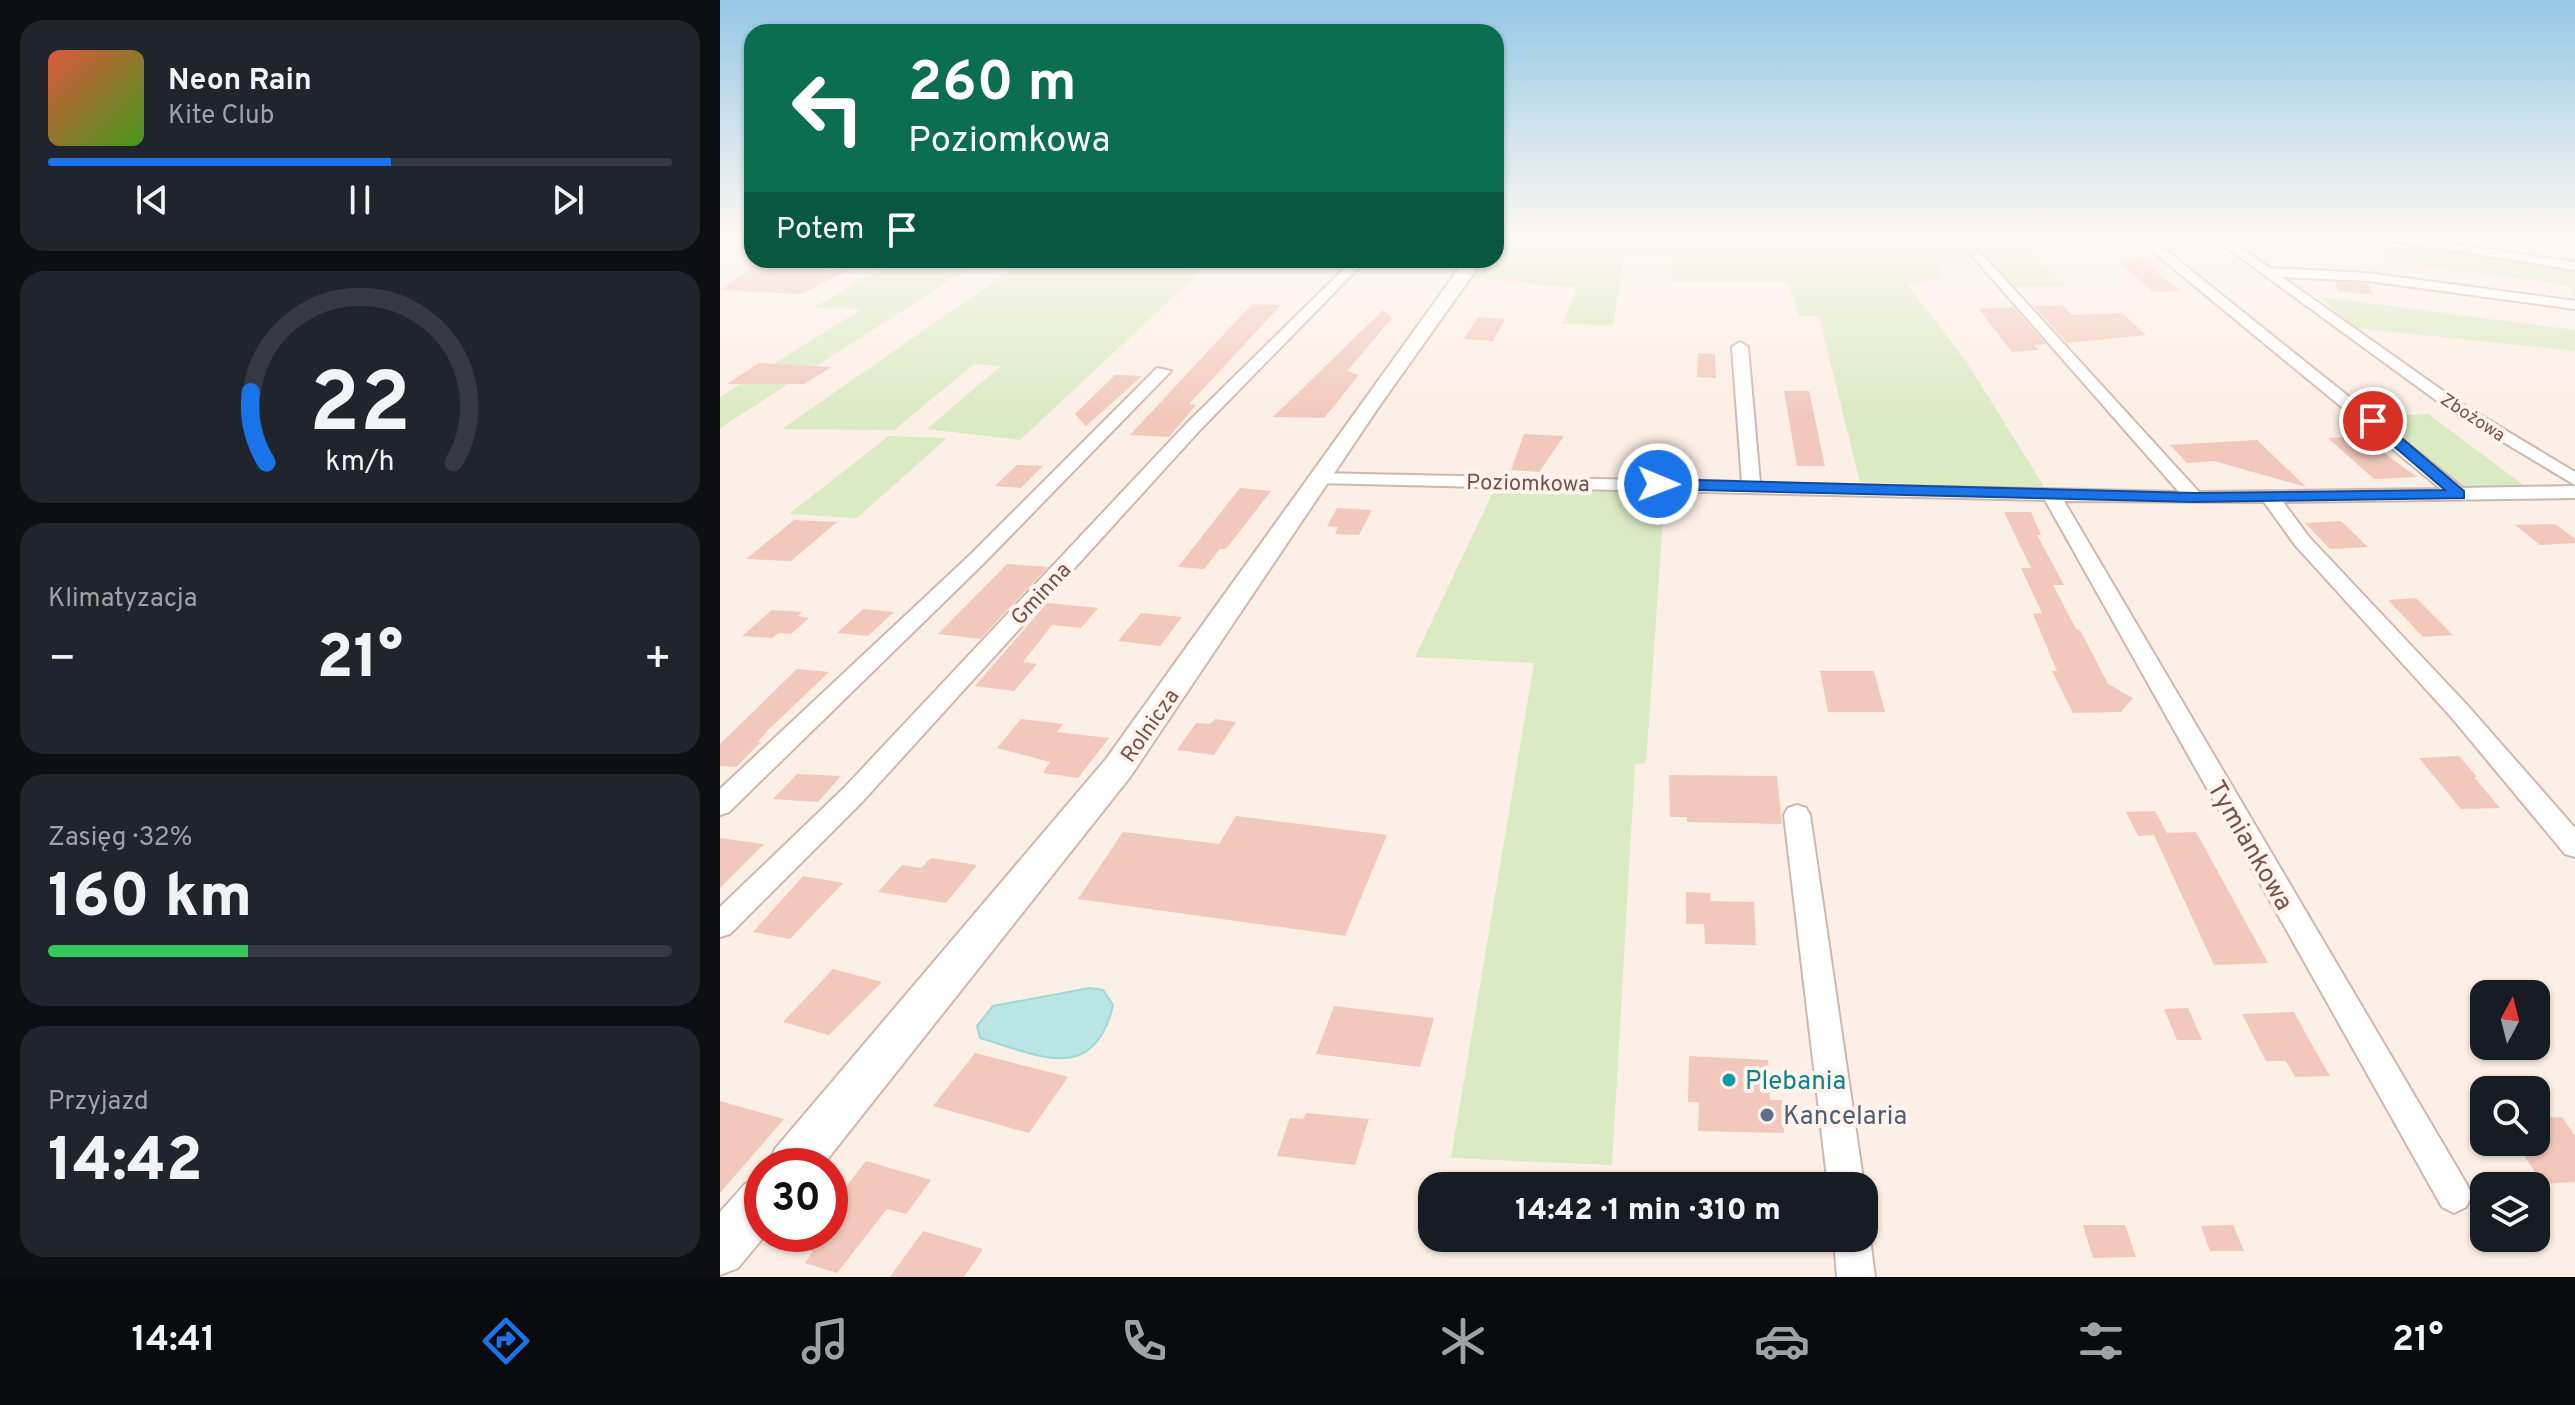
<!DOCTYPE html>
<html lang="pl">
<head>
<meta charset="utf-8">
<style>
  :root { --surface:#171b24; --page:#20242c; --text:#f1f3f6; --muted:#9ea1a6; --line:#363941; --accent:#1a73e8 }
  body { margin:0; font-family:Overpass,sans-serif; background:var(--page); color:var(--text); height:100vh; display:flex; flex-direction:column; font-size:30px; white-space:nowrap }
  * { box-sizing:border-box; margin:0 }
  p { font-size:26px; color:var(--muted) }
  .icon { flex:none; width:44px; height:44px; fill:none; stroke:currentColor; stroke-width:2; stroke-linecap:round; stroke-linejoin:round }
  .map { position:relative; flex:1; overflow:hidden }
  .drawer { display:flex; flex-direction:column; gap:20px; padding:20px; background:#0d0f14; width:720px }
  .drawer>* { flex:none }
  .guide { position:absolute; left:24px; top:24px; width:760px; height:244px; border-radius:24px; box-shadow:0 2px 6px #0004; background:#0b6e4f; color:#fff; overflow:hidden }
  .needle { width:52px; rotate:7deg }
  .tools { position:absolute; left:1750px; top:980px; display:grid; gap:16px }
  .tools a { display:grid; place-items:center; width:80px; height:80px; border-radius:16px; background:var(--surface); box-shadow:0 2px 6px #0004; font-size:40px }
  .speed { position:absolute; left:24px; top:1148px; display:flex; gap:16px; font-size:40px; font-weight:700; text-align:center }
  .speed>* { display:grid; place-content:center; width:104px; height:104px; border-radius:50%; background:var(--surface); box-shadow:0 2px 6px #0004; line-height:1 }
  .speed .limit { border:12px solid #d22; background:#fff; color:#111 }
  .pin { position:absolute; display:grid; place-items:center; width:68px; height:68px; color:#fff; margin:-34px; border:4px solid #fff; border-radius:50%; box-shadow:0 2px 8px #0007 }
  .me { position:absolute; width:88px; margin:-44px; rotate:91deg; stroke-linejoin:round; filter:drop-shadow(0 0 6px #0008) }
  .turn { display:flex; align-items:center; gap:28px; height:168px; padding:0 32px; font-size:36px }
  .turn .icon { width:104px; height:104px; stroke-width:2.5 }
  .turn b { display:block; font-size:56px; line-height:68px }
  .then { display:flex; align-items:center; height:76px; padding:0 32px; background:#0003; gap:16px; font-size:30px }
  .big { font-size:60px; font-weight:800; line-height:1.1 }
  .drawer .widget { flex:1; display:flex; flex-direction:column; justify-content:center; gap:12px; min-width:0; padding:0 28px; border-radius:24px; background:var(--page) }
  .drawer .dial { align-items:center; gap:0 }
  .dial svg { height:208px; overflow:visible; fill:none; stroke:var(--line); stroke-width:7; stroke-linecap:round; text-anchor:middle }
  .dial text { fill:var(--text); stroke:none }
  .song { display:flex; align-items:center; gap:24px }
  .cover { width:96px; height:96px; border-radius:12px; background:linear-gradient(135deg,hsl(10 70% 55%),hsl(100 70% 35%)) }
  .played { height:8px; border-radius:4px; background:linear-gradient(90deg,var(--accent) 55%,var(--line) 55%) }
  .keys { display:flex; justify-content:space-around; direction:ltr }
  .heat { display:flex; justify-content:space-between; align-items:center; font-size:44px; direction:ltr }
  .charge { height:12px; border-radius:6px; background:linear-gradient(90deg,#34c759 32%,var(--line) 0) }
  .trip { position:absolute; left:698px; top:1172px; width:460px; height:80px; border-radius:24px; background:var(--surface); box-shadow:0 2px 6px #0004; font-weight:800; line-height:80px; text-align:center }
  .tab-bar { display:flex; height:128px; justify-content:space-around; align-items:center; background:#090b0e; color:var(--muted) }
  .tab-bar .icon { width:56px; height:56px }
  .tab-bar .active { color:var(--accent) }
  .tab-bar b { font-size:36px; color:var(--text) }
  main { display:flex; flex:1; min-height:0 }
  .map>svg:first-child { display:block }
</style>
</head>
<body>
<main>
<section class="drawer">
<div class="widget">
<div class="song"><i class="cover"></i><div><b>Neon Rain</b><p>Kite Club</p></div></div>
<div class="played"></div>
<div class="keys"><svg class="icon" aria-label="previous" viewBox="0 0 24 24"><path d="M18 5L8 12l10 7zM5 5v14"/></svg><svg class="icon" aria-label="pause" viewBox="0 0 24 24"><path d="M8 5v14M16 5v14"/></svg><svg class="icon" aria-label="next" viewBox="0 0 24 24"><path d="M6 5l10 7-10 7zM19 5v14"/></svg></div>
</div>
<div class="widget dial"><svg viewBox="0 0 100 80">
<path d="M14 69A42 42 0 1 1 86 69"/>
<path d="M14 69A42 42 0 0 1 8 42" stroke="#1a73e8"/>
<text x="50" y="56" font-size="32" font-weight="700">22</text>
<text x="50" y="72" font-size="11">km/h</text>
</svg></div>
<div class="widget"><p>Klimatyzacja</p>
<div class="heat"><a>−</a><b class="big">21°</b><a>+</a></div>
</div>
<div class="widget"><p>Zasięg · 32%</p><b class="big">160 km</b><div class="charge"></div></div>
<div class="widget"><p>Przyjazd</p><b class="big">14:42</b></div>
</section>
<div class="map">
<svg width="1855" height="1277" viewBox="0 0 1855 1277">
  <rect width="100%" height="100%" fill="#fcefe5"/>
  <!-- green -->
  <g fill="#daeac3">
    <polygon points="781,236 1237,236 1257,258 1221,260 1221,279 1188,285 1249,366 1325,488 1140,482 1099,316 1079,316 1068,282 951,282 952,257 904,254 893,325 842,324 857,288 751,278 764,260 776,260 776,243"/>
    <polygon points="1246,236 1329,236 1300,240 1347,287 1293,287"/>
    <polygon points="1657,240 1855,266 1855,298 1849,286 1664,261"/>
    <polygon points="176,260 261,260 0,428 0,397 142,309 93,308"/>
    <polygon points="305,260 445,260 438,266 482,270 300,440 207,429 281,366 254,364 174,430 62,429"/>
    <polygon points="1600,297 1855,330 1855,351 1635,328"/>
    <polygon points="1708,414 1805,486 1740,489 1655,417"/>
    <polygon points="169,436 227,438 137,518 69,514"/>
    <polygon points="775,488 945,491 926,763 915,764 892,1165 731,1158 814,663 695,657"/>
  </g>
  <!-- water -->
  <path fill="#b9e6e4" stroke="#9fd8d6" stroke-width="2" d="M370 988 383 990 393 1005C374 1086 318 1055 260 1038L257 1026 273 1006Z"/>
  <!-- building -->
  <g fill="#f2c8bc">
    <polygon points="1423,259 1460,291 1433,292 1396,260"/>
    <polygon points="35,265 127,271 82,294 0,290"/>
    <polygon points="1615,282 1649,284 1653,295 1618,291"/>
    <polygon points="532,304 561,305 469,404 476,405 449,437 410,435"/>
    <polygon points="1342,305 1352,315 1402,313 1426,335 1347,343 1314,306"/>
    <polygon points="1293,307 1326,344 1314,345 1319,350 1292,352 1259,309"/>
    <polygon points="663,310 672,318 627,371 639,375 604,418 553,417"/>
    <polygon points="758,317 785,319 773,341 744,339"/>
    <polygon points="978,353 995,354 996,378 977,377"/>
    <polygon points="39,363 111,367 84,384 7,384"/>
    <polygon points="395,375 422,376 366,426 355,414"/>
    <polygon points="1064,391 1089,391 1105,466 1077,466"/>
    <polygon points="804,434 844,436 819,472 791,470"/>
    <polygon points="1645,436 1672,459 1697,477 1654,479 1608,438"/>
    <polygon points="1537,440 1586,487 1494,461 1467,463 1450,445"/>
    <polygon points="297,465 323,466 301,488 275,486"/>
    <polygon points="520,488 551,491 506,549 500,549 484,569 458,567"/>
    <polygon points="617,508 652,510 639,535 615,534 618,527 607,526"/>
    <polygon points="1284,512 1311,512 1321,535 1317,535 1344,585 1333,585 1356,629 1360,630 1388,684 1413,698 1401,712 1353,713 1332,671 1337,671 1313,614 1322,613 1301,568 1311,568"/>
    <polygon points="74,520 117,522 71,561 26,559"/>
    <polygon points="1621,521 1648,547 1610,549 1585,523"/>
    <polygon points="1835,524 1855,539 1855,543 1820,545 1795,525"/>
    <polygon points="287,564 328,567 260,639 218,634"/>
    <polygon points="1696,598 1733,635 1703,637 1668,600"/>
    <polygon points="327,603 378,608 361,628 332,625 303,662 317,664 294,691 255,686"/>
    <polygon points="143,609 174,612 148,636 117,633"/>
    <polygon points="52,610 82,612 78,616 89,618 71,634 59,633 52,638 22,636"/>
    <polygon points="421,613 462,617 440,646 398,641"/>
    <polygon points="77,669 109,672 48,730 38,742 41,742 16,767 0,766 0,744"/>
    <polygon points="1100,671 1154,671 1165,712 1108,712"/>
    <polygon points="301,719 343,724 337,732 389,738 358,778 323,773 330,762 277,748"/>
    <polygon points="495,719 516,722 494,755 457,750 476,723 490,724"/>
    <polygon points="1739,756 1757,777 1754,777 1780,808 1741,809 1699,758"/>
    <polygon points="77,774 121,776 98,802 53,799"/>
    <polygon points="949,775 1057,776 1062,824 967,822 967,817 950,817"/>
    <polygon points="1435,811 1447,833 1476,832 1548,963 1494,965 1434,835 1418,836 1406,812"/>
    <polygon points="516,816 667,835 625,936 358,899 403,832 499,844"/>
    <polygon points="0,838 44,844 0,888"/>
    <polygon points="211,858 257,865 226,903 158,892 182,865 201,868"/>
    <polygon points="83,876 123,883 70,939 33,932"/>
    <polygon points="966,892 990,893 990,901 1034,902 1036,945 985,944 984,924 966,924"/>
    <polygon points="113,969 162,982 109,1035 63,1022"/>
    <polygon points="614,1006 714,1018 700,1067 596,1054"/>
    <polygon points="1468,1008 1482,1040 1457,1040 1444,1009"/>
    <polygon points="1574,1012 1592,1045 1610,1076 1575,1077 1566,1061 1546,1061 1522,1014"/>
    <polygon points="255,1053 348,1077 309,1133 213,1106"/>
    <polygon points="969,1056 1048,1060 1050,1100 1062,1100 1064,1133 978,1131 979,1102 968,1102"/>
    <polygon points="0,1101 64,1119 0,1193"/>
    <polygon points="586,1113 649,1119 635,1165 557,1156 570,1118 583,1119"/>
    <polygon points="1842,1117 1855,1136 1855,1182 1823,1184 1795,1142 1816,1142 1816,1118"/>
    <polygon points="146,1161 211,1180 186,1214 167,1209 117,1273 85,1263 93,1251 52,1237 53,1234 110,1234 110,1207"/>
    <polygon points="1363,1225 1405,1225 1416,1257 1373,1258"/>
    <polygon points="1513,1225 1524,1251 1490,1251 1481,1226"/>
    <polygon points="203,1231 263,1249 244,1277 170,1277"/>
  </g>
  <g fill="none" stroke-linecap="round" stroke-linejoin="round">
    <!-- street casing -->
    <g stroke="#d0b7ae" stroke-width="4">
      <g id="street">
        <polygon points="0,236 15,236 0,245"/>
        <polygon points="1414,236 1428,236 1743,488 1855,486 1855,498 1563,502 1589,537 1748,706 1855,828 1855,857 1845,854 1732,718 1575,545 1544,502 1344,501 1746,1183 1752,1195 1746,1207 1734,1213 1722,1207 1325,500 597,483 588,478 597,473 1022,482 1012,347 1020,342 1028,347 1040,483 1459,492 1254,258 1253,255 1259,251 1479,492 1721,489"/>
        <polygon points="1491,236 1505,236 1550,268 1648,273 1855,301 1855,309 1648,281 1562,277 1740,403 1855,472 1855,485 1728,409"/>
        <polygon points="1641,236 1675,236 1855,262 1855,270"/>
        <polygon points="633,260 646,260 479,431 142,802 10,934 0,937 0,907 124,788 467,423"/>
        <polygon points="437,368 451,371 264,563 9,812 0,815 0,789 250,555"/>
        <polygon points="1077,805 1086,808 1090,815 1144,1186 1108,1186 1064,815 1068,808"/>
        <polygon points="1144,1225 1150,1238 1155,1277 1117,1277 1114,1238 1144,1238"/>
      </g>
    </g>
    <!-- secondary casing -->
    <g stroke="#d3b6ab" stroke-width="4">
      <g id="secondary">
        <polygon points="745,260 763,260 658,408 410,777 102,1166 48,1166 55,1149 386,759"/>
        <polygon points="42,1177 42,1234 46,1234 18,1268 0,1275 0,1212 25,1184"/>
      </g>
    </g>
    <!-- street -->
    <use href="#street" fill="#fff" fill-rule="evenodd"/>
    <!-- secondary -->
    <use href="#secondary" fill="#fff" fill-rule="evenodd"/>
  </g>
  <!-- sky -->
  <linearGradient id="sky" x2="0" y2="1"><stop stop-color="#95c8e6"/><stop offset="0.57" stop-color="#fef8f3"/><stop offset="1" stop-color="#fef8f3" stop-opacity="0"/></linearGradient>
  <rect width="1855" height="415" fill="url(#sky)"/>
  <!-- route -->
  <polygon fill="#1a73e8" stroke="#114b97" stroke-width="2" points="1648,418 1658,418 1744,491 1744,498 1474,502 938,489 931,484 938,479 1474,493 1725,490 1648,424"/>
  <!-- markers -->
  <circle fill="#0f9aa8" stroke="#fff3eb" stroke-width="3" cx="1009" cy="1080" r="8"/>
  <circle fill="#5c6f8a" stroke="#fff3eb" stroke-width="3" cx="1047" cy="1115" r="8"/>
  <g text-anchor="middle" stroke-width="8" stroke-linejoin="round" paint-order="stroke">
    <!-- far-street labels -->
    <g font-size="18" fill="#75524a" stroke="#fff3eb">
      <text transform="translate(1753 417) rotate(33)" y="6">Zbożowa</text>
    </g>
    <!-- street labels -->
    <g font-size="22" fill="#75524a" stroke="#fff3eb">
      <text transform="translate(808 482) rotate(1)" y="8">Poziomkowa</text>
      <text transform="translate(320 593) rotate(-47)" y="8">Gminna</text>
      <text transform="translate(429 725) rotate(-55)" y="8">Rolnicza</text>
    </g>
    <!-- near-street labels -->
    <g font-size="26" fill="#75524a" stroke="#fff3eb">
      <text transform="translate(1531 845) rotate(60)" y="9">Tymiankowa</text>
    </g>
    <!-- near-culture labels -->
    <g font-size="26" fill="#0d838f" stroke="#fff3eb" text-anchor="start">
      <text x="1025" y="1089">Plebania</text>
    </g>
    <!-- near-service labels -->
    <g font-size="26" fill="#4e5e75" stroke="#fff3eb" text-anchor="start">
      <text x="1063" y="1124">Kancelaria</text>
    </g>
  </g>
</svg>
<div class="tools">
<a><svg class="needle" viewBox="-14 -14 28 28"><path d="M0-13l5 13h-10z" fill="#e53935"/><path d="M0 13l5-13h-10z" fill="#9ea1a6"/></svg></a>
<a><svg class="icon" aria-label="search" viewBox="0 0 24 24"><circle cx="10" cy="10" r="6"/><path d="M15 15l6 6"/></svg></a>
<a><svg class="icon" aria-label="layers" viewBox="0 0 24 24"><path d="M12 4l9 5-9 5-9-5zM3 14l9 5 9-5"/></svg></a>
</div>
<div class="speed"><div class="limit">30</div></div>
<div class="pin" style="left:1653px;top:421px;background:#d93025"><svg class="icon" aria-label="arrive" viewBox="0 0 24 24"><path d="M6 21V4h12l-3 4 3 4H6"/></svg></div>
<svg class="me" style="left:938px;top:484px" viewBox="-20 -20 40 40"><circle r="17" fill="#1a73e8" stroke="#fff" stroke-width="3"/><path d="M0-11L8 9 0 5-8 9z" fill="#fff"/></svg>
<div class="trip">14:42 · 1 min · 310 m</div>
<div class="guide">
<div class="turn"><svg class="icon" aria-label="left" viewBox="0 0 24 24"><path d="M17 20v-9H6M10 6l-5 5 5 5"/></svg><div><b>260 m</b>Poziomkowa</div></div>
<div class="then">Potem<svg class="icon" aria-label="arrive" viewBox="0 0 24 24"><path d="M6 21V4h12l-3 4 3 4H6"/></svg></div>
</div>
</div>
</main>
<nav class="tab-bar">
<b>14:41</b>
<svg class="icon active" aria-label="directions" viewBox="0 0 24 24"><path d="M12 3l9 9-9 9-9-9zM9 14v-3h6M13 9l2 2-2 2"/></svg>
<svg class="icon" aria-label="music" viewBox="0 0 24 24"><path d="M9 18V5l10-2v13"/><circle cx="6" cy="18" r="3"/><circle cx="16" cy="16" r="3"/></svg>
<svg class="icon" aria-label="phone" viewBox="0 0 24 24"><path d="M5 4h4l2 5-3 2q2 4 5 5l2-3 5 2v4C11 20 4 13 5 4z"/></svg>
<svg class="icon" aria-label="climate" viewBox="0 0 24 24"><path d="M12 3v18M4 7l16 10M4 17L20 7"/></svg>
<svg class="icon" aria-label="car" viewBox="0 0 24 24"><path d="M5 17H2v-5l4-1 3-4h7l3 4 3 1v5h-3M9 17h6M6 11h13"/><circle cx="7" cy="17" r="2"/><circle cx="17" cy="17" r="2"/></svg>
<svg class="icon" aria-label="filters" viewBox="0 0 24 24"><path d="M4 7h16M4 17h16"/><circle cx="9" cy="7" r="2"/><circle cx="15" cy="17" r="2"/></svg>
<b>21°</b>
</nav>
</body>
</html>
